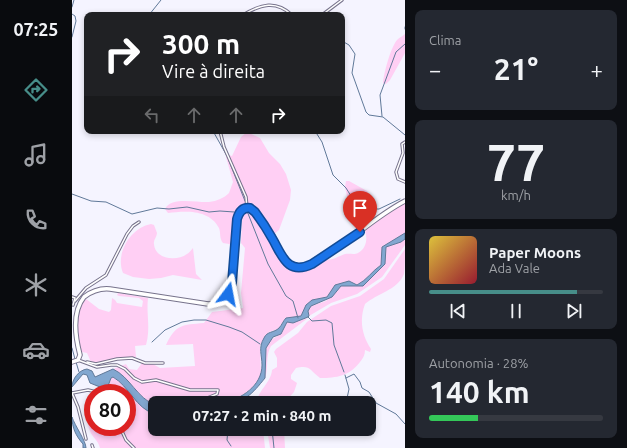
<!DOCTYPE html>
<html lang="pt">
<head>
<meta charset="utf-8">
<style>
  :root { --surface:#171b24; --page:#242831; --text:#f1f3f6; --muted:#9ea1a6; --line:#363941; --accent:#478e89 }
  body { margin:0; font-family:Ubuntu,sans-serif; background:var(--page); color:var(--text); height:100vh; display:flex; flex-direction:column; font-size:15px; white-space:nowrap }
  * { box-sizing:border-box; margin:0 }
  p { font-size:13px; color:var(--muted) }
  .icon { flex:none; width:22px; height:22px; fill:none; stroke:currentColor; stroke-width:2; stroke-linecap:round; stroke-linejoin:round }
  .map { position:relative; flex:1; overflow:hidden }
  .panel { display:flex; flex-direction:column; gap:10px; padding:10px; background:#0d0f14; width:222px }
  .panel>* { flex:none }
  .top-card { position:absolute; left:12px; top:12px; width:261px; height:122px; border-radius:8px; box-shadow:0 2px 6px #0003; background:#202124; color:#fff; overflow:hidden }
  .speed { position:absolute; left:12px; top:384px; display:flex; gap:8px; font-size:20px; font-weight:700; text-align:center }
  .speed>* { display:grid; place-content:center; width:52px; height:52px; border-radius:50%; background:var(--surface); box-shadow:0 2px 6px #0003; line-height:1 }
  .speed .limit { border:6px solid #d22; background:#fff; color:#111 }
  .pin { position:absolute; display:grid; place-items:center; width:34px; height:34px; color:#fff; margin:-41px -17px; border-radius:50% 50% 50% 0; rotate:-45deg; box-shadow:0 0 4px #0007 }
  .pin .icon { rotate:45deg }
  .me { position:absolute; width:44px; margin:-22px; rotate:13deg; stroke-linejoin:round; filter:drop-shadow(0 0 3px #0008) }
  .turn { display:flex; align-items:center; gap:14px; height:84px; padding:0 12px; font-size:18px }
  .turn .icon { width:52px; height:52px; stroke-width:2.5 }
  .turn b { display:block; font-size:28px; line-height:34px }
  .lanes { display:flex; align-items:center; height:38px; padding:0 12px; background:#0003; justify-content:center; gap:20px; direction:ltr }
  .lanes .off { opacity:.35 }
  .big { font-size:30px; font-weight:600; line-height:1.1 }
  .panel .widget { flex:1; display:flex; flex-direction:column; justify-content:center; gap:6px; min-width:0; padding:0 14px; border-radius:8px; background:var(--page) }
  .panel .dial { align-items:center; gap:0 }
  .dial b { font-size:52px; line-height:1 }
  .song { display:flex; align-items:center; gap:12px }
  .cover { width:48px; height:48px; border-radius:6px; background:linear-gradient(135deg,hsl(50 70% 55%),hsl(350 70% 35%)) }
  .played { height:4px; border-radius:2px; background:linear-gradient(90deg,var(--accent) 85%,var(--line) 85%) }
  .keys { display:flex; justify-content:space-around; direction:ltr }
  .heat { display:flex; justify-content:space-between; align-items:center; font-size:22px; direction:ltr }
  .charge { height:6px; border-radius:3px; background:linear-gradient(90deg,#34c759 28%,var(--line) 0) }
  .trip { position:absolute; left:76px; top:396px; width:228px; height:40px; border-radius:8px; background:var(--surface); box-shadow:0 2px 6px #0003; font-weight:600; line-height:40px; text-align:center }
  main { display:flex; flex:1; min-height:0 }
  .tab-bar { display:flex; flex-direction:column; width:72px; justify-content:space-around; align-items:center; background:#090b0e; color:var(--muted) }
  .tab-bar .icon { width:28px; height:28px }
  .tab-bar .selected { color:var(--accent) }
  .tab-bar b { font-size:18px; color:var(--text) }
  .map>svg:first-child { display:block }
</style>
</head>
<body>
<main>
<nav class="tab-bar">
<b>07:25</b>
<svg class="icon selected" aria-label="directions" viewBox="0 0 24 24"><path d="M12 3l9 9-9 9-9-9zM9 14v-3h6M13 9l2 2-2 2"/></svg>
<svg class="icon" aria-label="music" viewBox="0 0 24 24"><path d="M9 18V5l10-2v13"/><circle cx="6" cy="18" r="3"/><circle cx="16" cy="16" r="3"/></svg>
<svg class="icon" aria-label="phone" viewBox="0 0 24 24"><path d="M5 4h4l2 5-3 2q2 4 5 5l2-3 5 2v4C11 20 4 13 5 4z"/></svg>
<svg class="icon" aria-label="climate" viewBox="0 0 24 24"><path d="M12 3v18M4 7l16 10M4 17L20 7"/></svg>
<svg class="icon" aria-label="car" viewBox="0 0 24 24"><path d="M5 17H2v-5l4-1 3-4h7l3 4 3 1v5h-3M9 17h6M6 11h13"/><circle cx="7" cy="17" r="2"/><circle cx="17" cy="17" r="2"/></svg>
<svg class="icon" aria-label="filters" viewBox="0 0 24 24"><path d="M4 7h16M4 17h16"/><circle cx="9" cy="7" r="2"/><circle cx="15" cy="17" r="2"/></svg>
</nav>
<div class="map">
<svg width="333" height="448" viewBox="0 0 333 448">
  <rect width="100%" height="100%" fill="#f5f4ff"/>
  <!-- green -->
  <g fill="#ffcff4">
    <path d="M333 34V53L318 80 314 84 311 83C312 72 319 47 325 40 328 37 331 36 333 34Z"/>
    <path d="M175 132 188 138 197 153 208 164 214 174 219 190 218 200 207 230 200 236 181 208 173 204 166 207C162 212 163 240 162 249L157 244 151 243C147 238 149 233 147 228 137 209 113 211 96 213L93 209C99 196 126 203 137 202 145 201 152 198 157 193L161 182 154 157 157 155 160 156 169 137Z"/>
    <polygon points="274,181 277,181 295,191 300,199 302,209 293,208 284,203 282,213 274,219 273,216 278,210 273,187"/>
    <path d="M333 202V233L310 247 309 265C300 271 295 280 285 285L277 281 263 285 255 297 243 300 229 316 213 319 206 329 197 332 188 345 189 376C168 413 119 403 83 403V405C65 398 58 378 41 369L54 364 57 369 65 370 70 363H79L88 368 123 366 121 344 94 345C104 324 110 325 132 323L140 312 171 308 169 293 173 248 169 243 170 219 167 218 168 211 178 209 212 263 219 270 229 272 252 259C261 261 264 257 273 254 277 253 282 255 286 253 294 249 296 239 293 231L314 214Z"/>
    <path d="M79 224 82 225 85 233C85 237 81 240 82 244 83 259 104 262 115 254 117 253 119 250 121 248L124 274 130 280 101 275 89 278 77 279 61 277 51 273C43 254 58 228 79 224Z"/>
    <polygon points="333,239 333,245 310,277 285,294 259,303 237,316 236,311 239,306 254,301 269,286 289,286 310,267 314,247 329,242"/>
    <path d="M333 249C333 256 333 268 332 274 326 290 304 294 293 304 287 320 290 336 299 349L298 352 293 350C293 355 291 358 288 362 277 376 265 378 248 378 237 370 239 365 224 368L219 375V379L225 383 222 392 212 403H185C185 391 199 383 200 370L205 367V358L202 352 204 349 226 333 235 322 259 306 288 296 312 279Z"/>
    <path d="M46 293 76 298C74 314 79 328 74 345L63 346 64 357H51L31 362H19L15 353 10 352C3 330 0 317 14 299L27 309 37 312 39 310 40 298 43 300 45 303 70 307 71 301 67 298 47 296 45 295Z"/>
    <path d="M236 318 199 346C193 356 197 368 193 378L194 348 199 340 205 336 211 329 215 322 225 321Z"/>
    <path d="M41 377C56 386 65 409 83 414V429H191L193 448H28C26 440 20 437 18 431 14 421 16 408 18 398L21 399V427H55V393H45L43 388 37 385 39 378Z"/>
    <polygon points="195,429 212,429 213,448 198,448"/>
  </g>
  <!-- water -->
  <g fill="#82a7d0" stroke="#607999">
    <path d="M333 233V239L329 242 314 247 313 264 291 286H269L260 297 239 306 236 311 237 316 236 317 221 323 215 322 209 334 201 337 194 348 193 378C180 394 173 403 151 403 169 399 190 386 190 365 190 355 186 348 192 338 195 331 202 333 207 328 210 325 211 321 214 318L229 316 234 305 240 300 255 297 263 285 277 281 285 285C295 280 300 271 309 265L310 247Z"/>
    <path d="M15 369 20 371 23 377 41 369C58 377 65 398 83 405V414C64 409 57 386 41 377L39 378 36 386 28 387 18 383 15 375 11 374 0 387C0 379 7 370 15 369Z"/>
    <path d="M0 417C3 426 14 441 14 448H11V444C4 436 0 428 0 417Z"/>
  </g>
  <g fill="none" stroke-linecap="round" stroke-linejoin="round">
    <!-- stream -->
    <g stroke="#607999" stroke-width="1">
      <polyline points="0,7 2,0"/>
      <polyline points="0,14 3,16 4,21 0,37"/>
      <polyline points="77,15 89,0"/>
      <polyline points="333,27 333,29"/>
      <polyline points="270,41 277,45 283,54 280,73 294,112 297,115 311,117 333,135"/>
      <polyline points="310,116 308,95 324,52 333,44"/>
      <polyline points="141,131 155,156"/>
      <polyline points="243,131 250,142 261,175 274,188 284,204 295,209 307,209 328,199"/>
      <polyline points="157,161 173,201"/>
      <polyline points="0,194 19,201 34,202 60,214 85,208 97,209 115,207 137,212 148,211 162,212"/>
      <polyline points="175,211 196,264 214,296 221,301 226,318"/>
      <polyline points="236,317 240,321 254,320 260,323 262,345 272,372"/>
      <polyline points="80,342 93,330 110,322 122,320 134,320 157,327 170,332 188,344"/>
      <polyline points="0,348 3,359"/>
      <polyline points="4,362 7,372"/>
      <polyline points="273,375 277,389 274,403"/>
      <polyline points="274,378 282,374 288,382 290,388 297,392 304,403 324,414 333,424"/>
      <polyline points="156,429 155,440 159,446"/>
      <polyline points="200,429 202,448"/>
    </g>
    <!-- river -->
    <polyline stroke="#82a7d0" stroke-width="3.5" points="161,403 167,400"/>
    <!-- minor casing -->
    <g stroke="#77738c" stroke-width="3.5">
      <g id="minor">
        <path d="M171 15C189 4 204 0 220 15"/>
        <polyline points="250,15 270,0"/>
        <polyline points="148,131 152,147 174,197 175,208"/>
        <polyline points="333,142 330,144 331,153 324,172 326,179 333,182"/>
        <polyline points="0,297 3,298 1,305"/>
        <polyline points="3,301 14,288 34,275 55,234 61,226 67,222"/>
        <polyline points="6,360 25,367 39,365 45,365 53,369 62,378 70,382 84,380 118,390 146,390 145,394 123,403"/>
        <polyline points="15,362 24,364 45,359 60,358 73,363 91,363"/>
        <polyline points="0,393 6,407 14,439"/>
        <polyline points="0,393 16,390 29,393"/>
        <polyline points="48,427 54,440 62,448"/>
        <polyline points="20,445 21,448"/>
      </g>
    </g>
    <!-- trunk casing -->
    <g stroke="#77738c" stroke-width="5.5">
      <path id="trunk" d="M0 362 6 360 8 355C3 336 0 312 12 297 20 291 28 288 38 289L136 304C149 304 156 298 160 286L165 219C167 212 171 208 178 208L183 211 214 262C220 267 227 269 234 267 241 265 248 260 254 256 281 239 304 216 333 201"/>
    </g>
    <!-- minor -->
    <use href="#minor" stroke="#fff" stroke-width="1.5"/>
    <!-- trunk -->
    <use href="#trunk" stroke="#fff" stroke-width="3.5"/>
  </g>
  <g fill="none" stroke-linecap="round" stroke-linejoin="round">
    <!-- route casing -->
    <g stroke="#114b97" stroke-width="10">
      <path id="route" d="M156 294 160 283 165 219C167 212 171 207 178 208L183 212C189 220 195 229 200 238 210 255 215 276 240 264L288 232"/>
    </g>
    <!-- route -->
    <use href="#route" stroke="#1a73e8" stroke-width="7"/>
  </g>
</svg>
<div class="speed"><div class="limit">80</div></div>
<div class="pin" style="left:288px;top:232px;background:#d93025"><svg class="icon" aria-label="arrive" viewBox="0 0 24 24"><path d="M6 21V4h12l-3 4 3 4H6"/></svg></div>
<svg class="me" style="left:156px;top:294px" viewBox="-20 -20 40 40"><path d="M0-17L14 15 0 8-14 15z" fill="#1a73e8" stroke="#fff" stroke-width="4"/></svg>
<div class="trip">07:27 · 2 min · 840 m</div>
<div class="top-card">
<div class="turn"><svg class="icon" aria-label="right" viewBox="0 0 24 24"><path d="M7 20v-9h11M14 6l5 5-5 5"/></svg><div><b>300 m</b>Vire à direita</div></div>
<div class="lanes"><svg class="icon off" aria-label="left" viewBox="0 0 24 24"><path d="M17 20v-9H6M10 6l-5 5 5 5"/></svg><svg class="icon off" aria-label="ahead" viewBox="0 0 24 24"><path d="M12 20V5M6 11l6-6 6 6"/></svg><svg class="icon off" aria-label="ahead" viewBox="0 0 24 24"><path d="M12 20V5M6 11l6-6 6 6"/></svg><svg class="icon" aria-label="right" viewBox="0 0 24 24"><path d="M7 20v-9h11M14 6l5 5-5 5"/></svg></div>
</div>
</div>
<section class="panel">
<div class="widget"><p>Clima</p>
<div class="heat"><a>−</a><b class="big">21°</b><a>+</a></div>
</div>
<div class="widget dial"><b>77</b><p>km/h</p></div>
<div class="widget">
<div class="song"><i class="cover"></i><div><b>Paper Moons</b><p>Ada Vale</p></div></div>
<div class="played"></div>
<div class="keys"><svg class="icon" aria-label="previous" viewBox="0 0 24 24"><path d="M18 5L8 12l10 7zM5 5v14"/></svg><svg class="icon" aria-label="pause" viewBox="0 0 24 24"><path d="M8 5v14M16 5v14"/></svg><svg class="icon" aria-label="next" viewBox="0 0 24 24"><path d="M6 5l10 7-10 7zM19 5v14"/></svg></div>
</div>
<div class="widget"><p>Autonomia · 28%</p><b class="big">140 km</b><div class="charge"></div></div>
</section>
</main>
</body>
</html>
